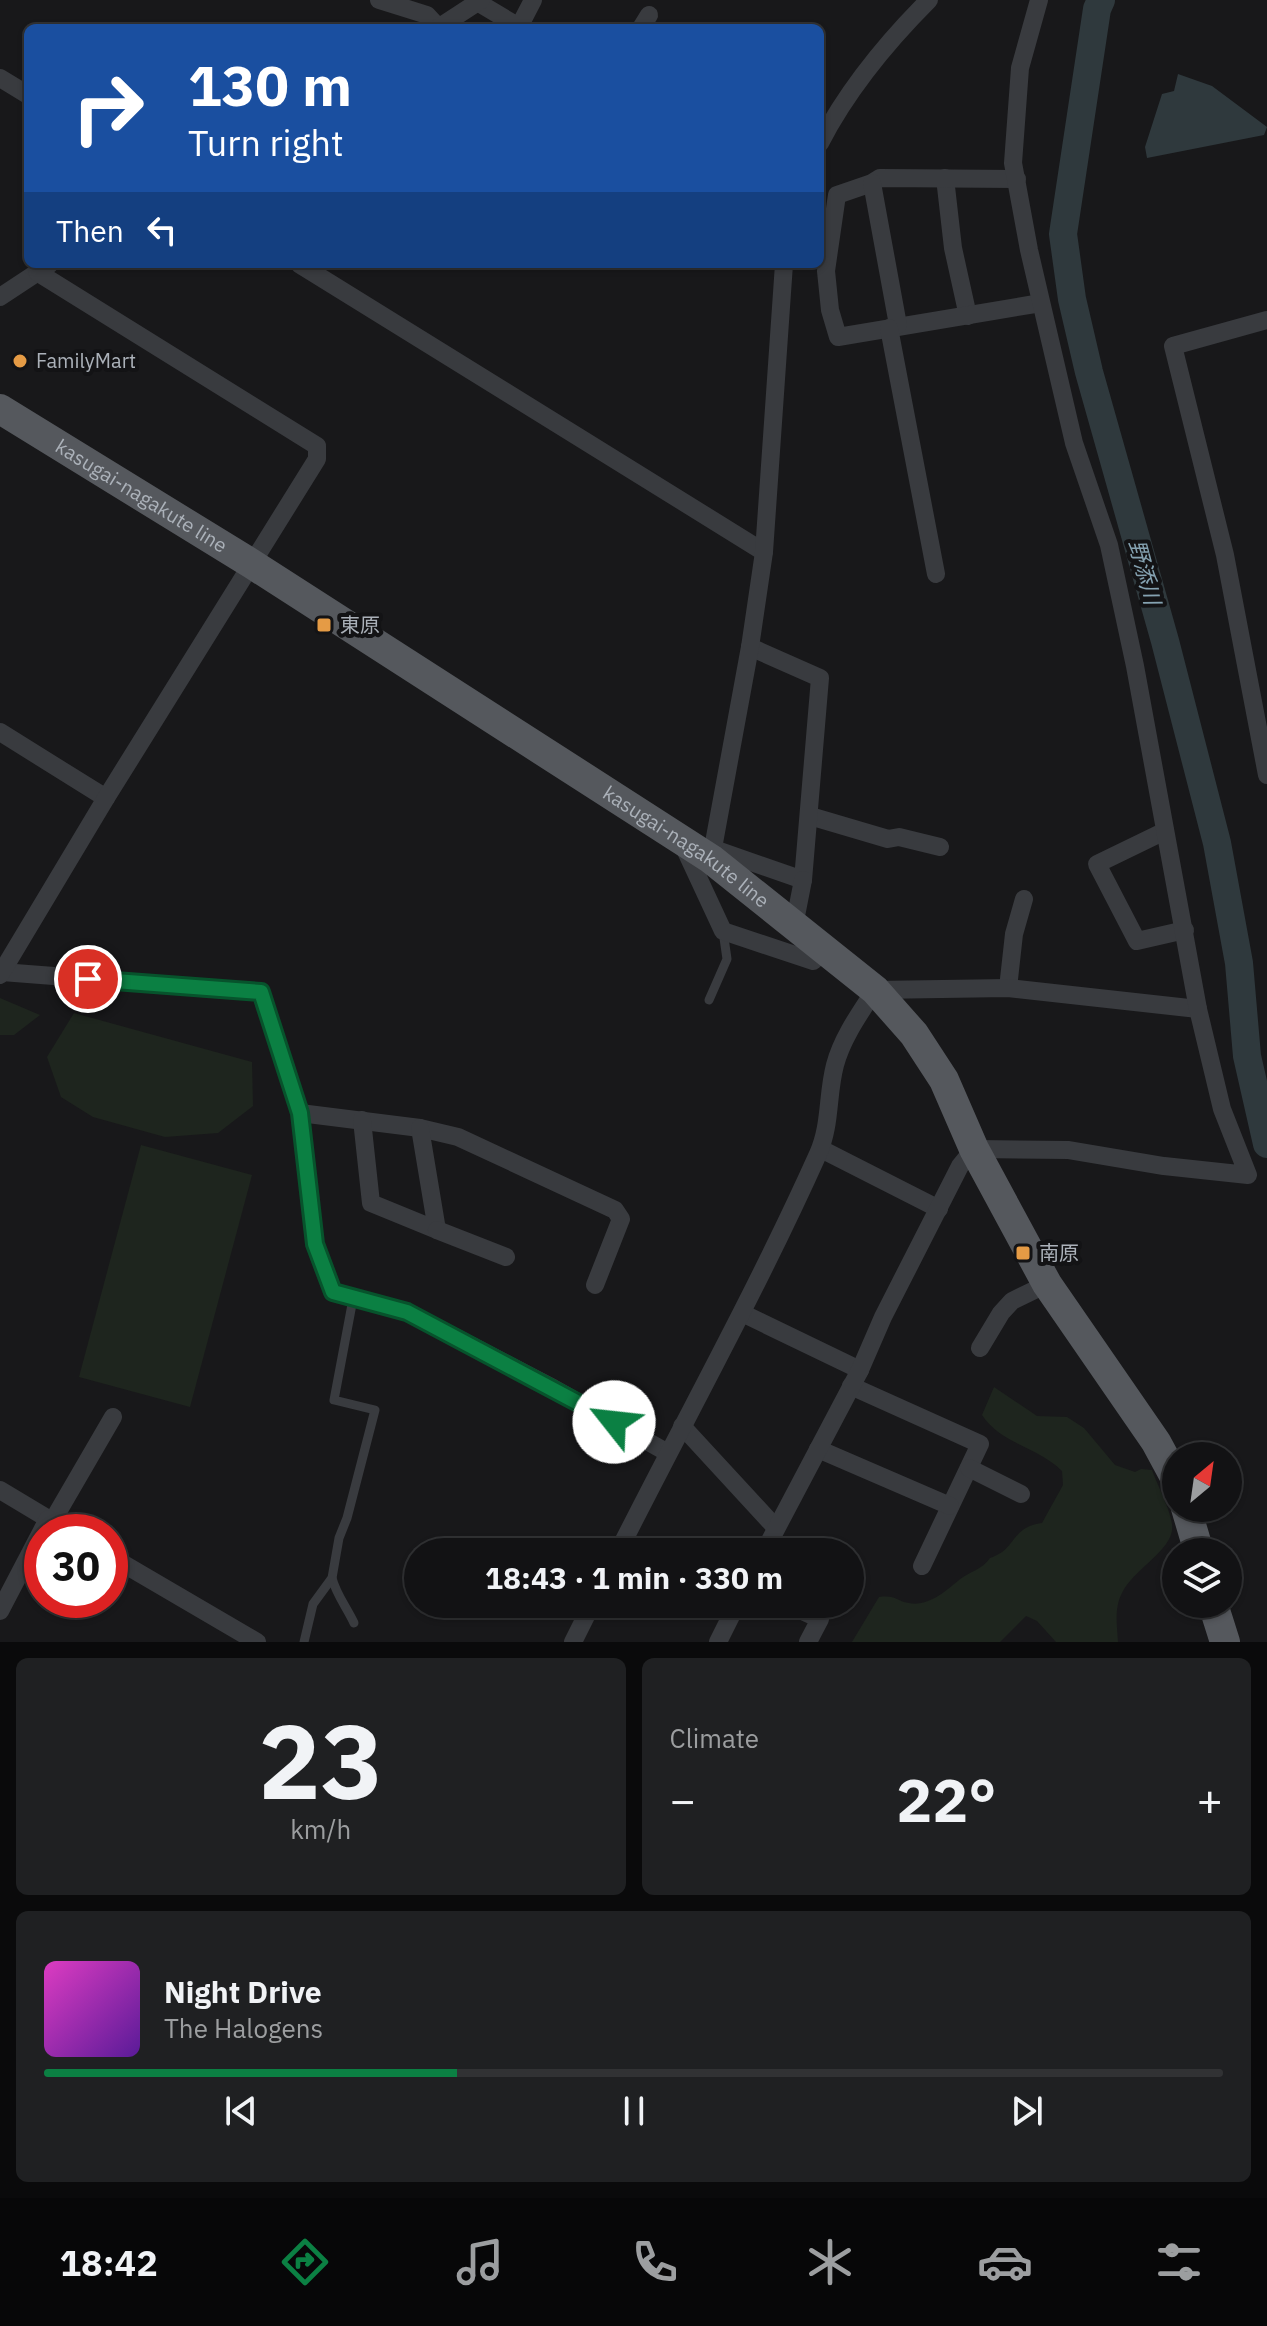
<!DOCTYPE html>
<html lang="en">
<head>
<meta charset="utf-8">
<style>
  :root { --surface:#121214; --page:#1f2022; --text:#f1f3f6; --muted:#9c9ea0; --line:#313234; --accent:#0b8043 }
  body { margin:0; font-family:"IBM Plex Sans","Noto Sans JP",sans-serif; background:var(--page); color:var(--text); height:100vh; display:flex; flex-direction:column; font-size:30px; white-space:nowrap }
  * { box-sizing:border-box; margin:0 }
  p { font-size:26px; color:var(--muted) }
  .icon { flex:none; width:44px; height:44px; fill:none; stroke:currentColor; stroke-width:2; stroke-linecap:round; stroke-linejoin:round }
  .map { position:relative; height:1642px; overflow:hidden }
  .panel { display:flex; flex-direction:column; gap:16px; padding:16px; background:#0a0a0b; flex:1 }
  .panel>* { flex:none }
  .hud { position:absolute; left:24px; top:24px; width:800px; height:244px; border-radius:12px; box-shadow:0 2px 6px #0004,0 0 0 2px var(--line); background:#1a4fa0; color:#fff; overflow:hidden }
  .needle { width:52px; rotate:29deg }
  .tools { position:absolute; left:1162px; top:1442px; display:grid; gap:16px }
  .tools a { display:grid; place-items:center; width:80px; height:80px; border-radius:50%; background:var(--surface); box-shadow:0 2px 6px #0004,0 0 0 2px var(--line); font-size:40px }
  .speed { position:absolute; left:24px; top:1514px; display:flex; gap:16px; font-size:40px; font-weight:700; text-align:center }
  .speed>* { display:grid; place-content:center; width:104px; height:104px; border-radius:50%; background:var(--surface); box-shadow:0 2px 6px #0004,0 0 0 2px var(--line); line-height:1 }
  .speed .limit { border:12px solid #d22; background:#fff; color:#111 }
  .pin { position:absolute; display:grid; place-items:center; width:68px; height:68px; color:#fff; margin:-34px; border:4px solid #fff; border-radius:50%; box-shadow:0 2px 8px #0007 }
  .me { position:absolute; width:88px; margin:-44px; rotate:299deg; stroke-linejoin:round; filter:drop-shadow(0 0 6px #0008) }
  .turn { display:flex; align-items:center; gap:28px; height:168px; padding:0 32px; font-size:36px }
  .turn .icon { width:104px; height:104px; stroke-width:2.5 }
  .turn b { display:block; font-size:56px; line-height:68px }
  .then { display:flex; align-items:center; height:76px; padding:0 32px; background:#0003; gap:16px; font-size:30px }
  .big { font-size:60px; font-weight:700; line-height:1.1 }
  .panel .widget { flex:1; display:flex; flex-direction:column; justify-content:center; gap:12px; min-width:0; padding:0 28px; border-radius:12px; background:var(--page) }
  .panel .dial { align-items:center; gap:0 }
  .dial b { font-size:104px; line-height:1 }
  .song { display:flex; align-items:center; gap:24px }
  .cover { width:96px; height:96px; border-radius:12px; background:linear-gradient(135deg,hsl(310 70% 55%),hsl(270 70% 35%)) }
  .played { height:8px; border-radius:4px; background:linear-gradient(90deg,var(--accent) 35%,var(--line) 35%) }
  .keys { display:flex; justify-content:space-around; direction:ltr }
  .heat { display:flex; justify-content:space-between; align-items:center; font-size:44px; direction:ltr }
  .panel .tiles { flex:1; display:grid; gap:16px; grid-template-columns:1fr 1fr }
  .widget:last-child { grid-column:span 2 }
  .trip { position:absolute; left:404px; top:1538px; width:460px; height:80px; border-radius:40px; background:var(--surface); box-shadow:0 2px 6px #0004,0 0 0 2px var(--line); font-weight:700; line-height:80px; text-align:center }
  .tabs { display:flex; height:128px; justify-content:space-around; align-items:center; background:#070708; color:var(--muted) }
  .tabs .icon { width:56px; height:56px }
  .tabs .active { color:var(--accent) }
  .tabs b { font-size:36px; color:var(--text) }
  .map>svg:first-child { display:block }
</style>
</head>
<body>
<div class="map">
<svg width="1267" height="1642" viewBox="0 0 1267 1642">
  <rect width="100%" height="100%" fill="#18181a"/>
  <!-- green -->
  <g fill="#1e251e">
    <polygon points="0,998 40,1015 14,1035 0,1035"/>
    <polygon points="74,1013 252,1062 253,1106 218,1133 165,1137 93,1117 61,1097 47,1057"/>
    <polygon points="141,1145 252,1175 190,1407 79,1377"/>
    <path d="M994 1387 1037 1416 1067 1417 1084 1428 1115 1465 1135 1472 1141 1469 1152 1470C1158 1487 1169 1506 1172 1524 1176 1549 1133 1569 1122 1593 1114 1608 1117 1625 1118 1642H1056L1037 1621 1026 1616 1000 1642H852L879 1597C897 1595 895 1601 909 1603 928 1607 946 1591 959 1580 970 1571 982 1570 990 1558 1017 1550 1010 1527 1042 1523L1063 1485 1062 1471C1038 1447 1001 1444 982 1415Z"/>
  </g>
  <!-- water -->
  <polygon fill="#2f393d" points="1178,74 1212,86 1267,127 1264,135 1147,158 1145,147 1162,94 1174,91"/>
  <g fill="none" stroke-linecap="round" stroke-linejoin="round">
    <!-- river -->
    <polyline stroke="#2f393d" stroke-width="28" points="1101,0 1097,9 1063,234 1072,299 1089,372 1165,641 1217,843 1239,963 1247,1056 1267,1144"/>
    <!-- service -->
    <g stroke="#393b3f" stroke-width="9">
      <polyline points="709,1000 727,959 723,931"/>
      <path d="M332 1578C336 1594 347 1608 354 1623"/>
      <polyline points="304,1642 313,1604 332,1578 339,1538 347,1518 375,1410 334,1400 353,1299"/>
    </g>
    <!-- minor -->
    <g stroke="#393b3f" stroke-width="18">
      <polyline points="379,0 427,15 439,28"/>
      <polyline points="479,3 519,27 533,0"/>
      <polyline points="438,28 481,0"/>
      <polyline points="641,28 649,15"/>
      <polyline points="0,78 28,95"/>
      <path d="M820 143C848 89 886 43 929 0"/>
      <polyline points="945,178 953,248 968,316"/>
      <polyline points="1017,179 880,178 872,183 837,195 826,271 830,310 838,337 1041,303"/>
      <polyline points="872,183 898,325"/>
      <polyline points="299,264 764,552"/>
      <polyline points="0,297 50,264"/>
      <polyline points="1267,320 1173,346 1225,555 1267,775"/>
      <polyline points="889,328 936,574"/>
      <polyline points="0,732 106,798"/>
      <polyline points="810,816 888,839 899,837 940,847"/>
      <polyline points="1165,831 1097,864 1137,941 1185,930"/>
      <polyline points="683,845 723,931 813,961 825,950"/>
      <polyline points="714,849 803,880 820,678 750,647"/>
      <polyline points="711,859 750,647 764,552 784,264"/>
      <polyline points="794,926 803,880"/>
      <polyline points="2,972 261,992 300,1113 315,1244 333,1292 407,1312 553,1388 668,1453"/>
      <polyline points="0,975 106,798 317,459 317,446 37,272"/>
      <polyline points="1008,988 1014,934 1024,899"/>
      <polyline points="300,1113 420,1128 458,1137 615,1210 621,1219 595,1285"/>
      <polyline points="362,1120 371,1203 437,1230 420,1128"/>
      <polyline points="821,1149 939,1209"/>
      <polyline points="437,1230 506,1257"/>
      <polyline points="742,1313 860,1370"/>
      <polyline points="980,1348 1001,1313 1012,1301 1047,1284"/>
      <polyline points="851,1386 980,1444 922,1566"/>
      <polyline points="682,1426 776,1528"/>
      <polyline points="818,1449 950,1506"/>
      <polyline points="969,1468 1021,1494"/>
      <polyline points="0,1490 70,1532"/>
      <polyline points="52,1522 113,1417"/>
      <path d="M618 1552C685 1419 757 1290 818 1154 831 1125 827 1095 835 1065 842 1038 860 1013 875 990L1008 988 1198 1009"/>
      <polyline points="764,1552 860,1370 883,1317 960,1166 974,1149 1069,1150 1164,1166 1248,1175 1222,1109 1198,1009 1135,666 1109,545 1074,443 1029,250 1013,163 1020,68 1039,0"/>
      <polyline points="110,1556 257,1642"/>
      <polyline points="787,1604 820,1619 808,1642"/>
      <polyline points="0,1611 48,1519"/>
      <polyline points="573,1642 592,1604"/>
      <polyline points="718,1642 737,1604"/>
    </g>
    <!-- primary -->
    <g stroke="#55585d" stroke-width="30">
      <path id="s1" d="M0 409 252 564 711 859 875 990 914 1034 944 1080 974 1149 1047 1284 1156 1442 1176 1479"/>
      <polyline points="1186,1508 1199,1552"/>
      <polyline points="1213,1604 1225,1642"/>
    </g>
  </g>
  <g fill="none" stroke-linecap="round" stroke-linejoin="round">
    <!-- route casing -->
    <g stroke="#07532c" stroke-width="20">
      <polyline id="route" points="88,979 261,992 300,1113 315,1244 333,1292 407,1312 614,1422"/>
    </g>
    <!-- route -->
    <use href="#route" stroke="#0b8043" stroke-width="14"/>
  </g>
  <!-- markers -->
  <g fill="#e59b45" stroke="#131315" stroke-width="3">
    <circle cx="20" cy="361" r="8"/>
    <rect x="316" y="617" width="16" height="16" rx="4"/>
    <rect x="1015" y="1245" width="16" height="16" rx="4"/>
  </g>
  <g text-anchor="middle" stroke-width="8" stroke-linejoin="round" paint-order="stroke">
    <!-- poi labels -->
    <g font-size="20" fill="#abb1b9" stroke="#131315" text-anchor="start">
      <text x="36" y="368">FamilyMart</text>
      <text x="340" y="632">東原</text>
      <text x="1039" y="1260">南原</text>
    </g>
    <!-- street labels -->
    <g font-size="20" fill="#abb1b9" stroke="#131315">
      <text dy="7" stroke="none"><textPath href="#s1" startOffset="166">kasugai-nagakute line</textPath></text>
      <text dy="7" stroke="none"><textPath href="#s1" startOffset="814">kasugai-nagakute line</textPath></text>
    </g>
    <!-- water labels -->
    <g font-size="22" font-style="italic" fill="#85a2b1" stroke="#131315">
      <text transform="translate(1145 572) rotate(75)" y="8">野添川</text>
    </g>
  </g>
</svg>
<div class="tools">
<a><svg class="needle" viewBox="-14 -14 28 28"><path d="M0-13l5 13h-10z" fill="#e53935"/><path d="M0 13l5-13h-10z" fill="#9c9ea0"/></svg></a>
<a><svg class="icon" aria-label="layers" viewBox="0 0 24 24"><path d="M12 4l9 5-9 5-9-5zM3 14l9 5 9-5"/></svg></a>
</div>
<div class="speed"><div class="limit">30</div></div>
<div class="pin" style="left:88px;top:979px;background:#d93025"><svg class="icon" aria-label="arrive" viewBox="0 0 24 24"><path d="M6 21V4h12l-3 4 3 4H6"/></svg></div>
<svg class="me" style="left:614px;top:1422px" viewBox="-20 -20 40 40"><circle r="19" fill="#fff"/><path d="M0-13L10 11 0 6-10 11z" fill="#0b8043"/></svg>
<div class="trip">18:43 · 1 min · 330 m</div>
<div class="hud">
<div class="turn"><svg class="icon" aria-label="right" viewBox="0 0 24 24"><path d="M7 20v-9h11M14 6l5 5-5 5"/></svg><div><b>130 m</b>Turn right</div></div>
<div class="then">Then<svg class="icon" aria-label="left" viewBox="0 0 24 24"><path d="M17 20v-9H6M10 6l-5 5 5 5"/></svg></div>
</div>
</div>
<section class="panel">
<div class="tiles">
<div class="widget dial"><b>23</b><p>km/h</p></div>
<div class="widget"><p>Climate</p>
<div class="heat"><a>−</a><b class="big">22°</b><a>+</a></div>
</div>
<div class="widget">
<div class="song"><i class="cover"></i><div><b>Night Drive</b><p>The Halogens</p></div></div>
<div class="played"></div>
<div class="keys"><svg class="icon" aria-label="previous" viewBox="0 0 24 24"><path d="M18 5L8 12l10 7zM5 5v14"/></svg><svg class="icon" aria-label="pause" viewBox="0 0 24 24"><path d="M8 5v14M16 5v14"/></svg><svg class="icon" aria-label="next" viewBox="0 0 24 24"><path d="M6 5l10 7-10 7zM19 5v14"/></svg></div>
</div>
</div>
</section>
<nav class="tabs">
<b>18:42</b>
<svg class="icon active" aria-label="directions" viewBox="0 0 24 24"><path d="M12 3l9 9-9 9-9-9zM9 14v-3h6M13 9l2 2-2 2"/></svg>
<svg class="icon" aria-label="music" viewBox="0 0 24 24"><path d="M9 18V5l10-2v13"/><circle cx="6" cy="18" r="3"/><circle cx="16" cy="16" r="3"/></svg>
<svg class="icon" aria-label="phone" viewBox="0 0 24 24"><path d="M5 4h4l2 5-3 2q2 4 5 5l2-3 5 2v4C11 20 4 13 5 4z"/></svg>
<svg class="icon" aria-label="climate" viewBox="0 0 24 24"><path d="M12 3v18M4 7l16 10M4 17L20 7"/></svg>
<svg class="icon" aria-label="car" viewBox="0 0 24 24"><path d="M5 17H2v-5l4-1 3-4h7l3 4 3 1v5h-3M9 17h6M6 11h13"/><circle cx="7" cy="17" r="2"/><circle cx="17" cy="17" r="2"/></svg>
<svg class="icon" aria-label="filters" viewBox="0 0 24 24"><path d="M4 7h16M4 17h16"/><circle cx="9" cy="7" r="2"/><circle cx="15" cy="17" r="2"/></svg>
</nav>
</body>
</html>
